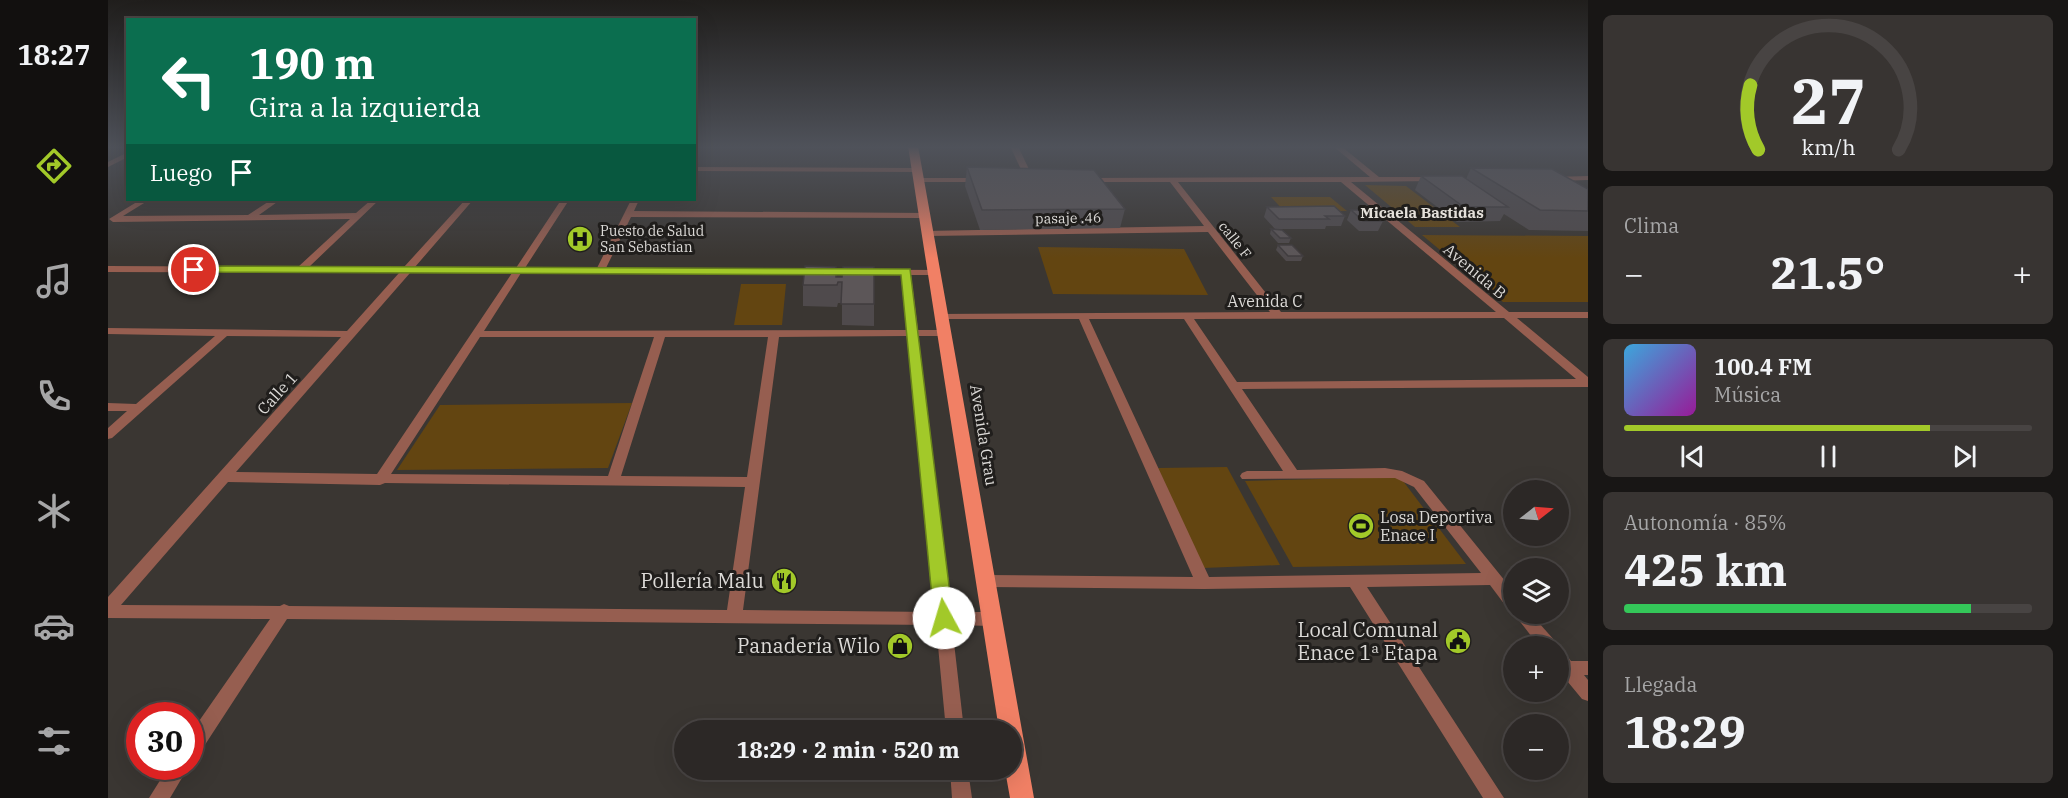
<!DOCTYPE html>
<html lang="es">
<head>
<meta charset="utf-8">
<style>
  :root { --surface:#2c2826; --page:#383432; --text:#f1f3f6; --muted:#a6a6a7; --line:#484443; --accent:#a2c929 }
  body { margin:0; font-family:"IBM Plex Serif",serif; background:var(--page); color:var(--text); height:100vh; display:flex; flex-direction:column; font-size:22px; white-space:nowrap }
  * { box-sizing:border-box; margin:0 }
  p { font-size:20px; color:var(--muted) }
  .icon { flex:none; width:33px; height:33px; fill:none; stroke:currentColor; stroke-width:2; stroke-linecap:round; stroke-linejoin:round }
  .map { position:relative; flex:1; overflow:hidden }
  .drawer { display:flex; flex-direction:column; gap:15px; padding:15px; background:#181615; width:480px }
  .drawer>* { flex:none }
  .banner { position:absolute; left:18px; top:18px; width:570px; height:183px; border-radius:0px; box-shadow:0 6px 24px #0002,0 0 0 2px var(--line); background:#0b6e4f; color:#fff; overflow:hidden }
  .needle { width:39px; rotate:73deg }
  .buttons { position:absolute; left:1395px; top:480px; display:grid; gap:12px }
  .buttons a { display:grid; place-items:center; width:66px; height:66px; border-radius:50%; background:var(--surface); box-shadow:0 6px 24px #0002,0 0 0 2px var(--line); font-size:30px }
  .speed { position:absolute; left:18px; top:702px; display:flex; gap:12px; font-size:30px; font-weight:700; text-align:center }
  .speed>* { display:grid; place-content:center; width:78px; height:78px; border-radius:50%; background:var(--surface); box-shadow:0 6px 24px #0002,0 0 0 2px var(--line); line-height:1 }
  .speed .limit { border:9px solid #d22; background:#fff; color:#111 }
  .pin { position:absolute; display:grid; place-items:center; width:51px; height:51px; color:#fff; margin:-26px; border:3px solid #fff; border-radius:50%; box-shadow:0 2px 6px #0007 }
  .me { position:absolute; width:66px; margin:-33px; rotate:354deg; stroke-linejoin:round; filter:drop-shadow(0 0 4px #0008) }
  .turn { display:flex; align-items:center; gap:21px; height:126px; padding:0 24px; font-size:27px }
  .turn .icon { width:78px; height:78px; stroke-width:2.5 }
  .turn b { display:block; font-size:42px; line-height:51px }
  .then { display:flex; align-items:center; height:57px; padding:0 24px; background:#0003; gap:12px; font-size:22px }
  .big { font-size:45px; font-weight:700; line-height:1.1 }
  .drawer .card { flex:1; display:flex; flex-direction:column; justify-content:center; gap:9px; min-width:0; padding:0 21px; border-radius:9px; background:var(--page) }
  .drawer .dial { align-items:center; gap:0 }
  .dial svg { height:156px; overflow:visible; fill:none; stroke:var(--line); stroke-width:7; stroke-linecap:round; text-anchor:middle }
  .dial text { fill:var(--text); stroke:none }
  .song { display:flex; align-items:center; gap:18px }
  .cover { width:72px; height:72px; border-radius:9px; background:linear-gradient(135deg,hsl(200 70% 55%),hsl(300 70% 35%)) }
  .played { height:6px; border-radius:3px; background:linear-gradient(90deg,var(--accent) 75%,var(--line) 75%) }
  .keys { display:flex; justify-content:space-around; direction:ltr }
  .heat { display:flex; justify-content:space-between; align-items:center; font-size:33px; direction:ltr }
  .charge { height:9px; border-radius:4px; background:linear-gradient(90deg,#34c759 85%,var(--line) 0) }
  .trip { position:absolute; left:566px; top:720px; width:348px; height:60px; border-radius:30px; background:var(--surface); box-shadow:0 6px 24px #0002,0 0 0 2px var(--line); font-weight:700; line-height:60px; text-align:center }
  main { display:flex; flex:1; min-height:0 }
  .menu { display:flex; flex-direction:column; width:108px; justify-content:space-around; align-items:center; background:#12100f; color:var(--muted) }
  .menu .icon { width:42px; height:42px }
  .menu .selected { color:var(--accent) }
  .menu b { font-size:27px; color:var(--text) }
  .map>svg:first-child { display:block }
</style>
</head>
<body>
<main>
<nav class="menu">
<b>18:27</b>
<svg class="icon selected" aria-label="directions" viewBox="0 0 24 24"><path d="M12 3l9 9-9 9-9-9zM9 14v-3h6M13 9l2 2-2 2"/></svg>
<svg class="icon" aria-label="music" viewBox="0 0 24 24"><path d="M9 18V5l10-2v13"/><circle cx="6" cy="18" r="3"/><circle cx="16" cy="16" r="3"/></svg>
<svg class="icon" aria-label="phone" viewBox="0 0 24 24"><path d="M5 4h4l2 5-3 2q2 4 5 5l2-3 5 2v4C11 20 4 13 5 4z"/></svg>
<svg class="icon" aria-label="climate" viewBox="0 0 24 24"><path d="M12 3v18M4 7l16 10M4 17L20 7"/></svg>
<svg class="icon" aria-label="car" viewBox="0 0 24 24"><path d="M5 17H2v-5l4-1 3-4h7l3 4 3 1v5h-3M9 17h6M6 11h13"/><circle cx="7" cy="17" r="2"/><circle cx="17" cy="17" r="2"/></svg>
<svg class="icon" aria-label="filters" viewBox="0 0 24 24"><path d="M4 7h16M4 17h16"/><circle cx="9" cy="7" r="2"/><circle cx="15" cy="17" r="2"/></svg>
</nav>
<div class="map">
<svg width="1480" height="798" viewBox="0 0 1480 798">
  <rect width="100%" height="100%" fill="#3a3632"/>
  <!-- green -->
  <g fill="#634511">
    <polygon points="1257,185 1298,186 1352,227 1307,227"/>
    <polygon points="1163,197 1222,197 1239,211 1177,212"/>
    <polygon points="1314,235 1480,236 1480,302 1395,302"/>
    <polygon points="930,247 1076,249 1100,295 945,294"/>
    <polygon points="633,284 678,284 674,325 626,325"/>
    <polygon points="524,403 500,468 289,470 332,405"/>
    <polygon points="1119,467 1172,565 1095,568 1050,468"/>
    <polygon points="1292,477 1358,564 1185,567 1137,481"/>
  </g>
  <g fill="none" stroke-linecap="round" stroke-linejoin="round">
    <!-- minor -->
    <g fill="#965e50" fill-rule="evenodd">
      <polygon points="902,146 910,146 926,180 925,182 918,180"/>
      <path d="M1225 146H1233L1271 177H1329L1330 179 1326 181 1243 182 1401 312H1480V318H1409L1480 377V387L1134 389 1189 470 1277 468 1294 471 1316 481 1406 592V610L1400 609 1382 585 1259 587 1396 798H1375L1242 587 1096 589 878 587 873 585 870 581 873 577 878 575 1085 577 971 319H833L829 318 828 316 829 314 1162 312 1100 232 819 236 815 233 816 231 1096 226 1062 182H977L973 180 977 178 1262 177ZM1070 182H1233L1388 312H1173ZM1396 318 1468 379 1129 382 1086 319ZM981 319H1076L1175 471H1139L1134 473 1132 476 1134 479 1287 478 1306 487 1373 573 1101 577Z"/>
      <polygon points="20,152 20,157 0,167 0,162"/>
      <polygon points="586,167 809,168 813,170 809,172 586,171"/>
      <polygon points="1480,176 1480,180 1445,181 1441,179 1445,177"/>
      <polygon points="808,178 873,178 877,180 873,182 811,182 807,180"/>
      <path d="M32 200H41L15 216 140 215 163 200H172L151 215 248 213 263 200H271L201 267H296L357 200H365L307 267 408 268 453 200H461L417 268H489L523 200H531L526 211 820 213 821 215 817 218 523 217 498 268 829 270V274L826 275H803L810 330H836L841 333 836 336H810L842 612H884L890 614 892 619 890 624 884 626 844 625 856 730H838L828 625 179 619 89 757 82 760V734L162 619 0 618V597L233 337 119 336 4 438 0 439V428L19 411H0V403L28 404 107 336 0 334V328L239 331 291 273 0 272V266L190 267 242 219 5 222 1 219ZM302 273H404L269 474 128 472ZM413 273 793 275 799 330 376 331ZM799 336 826 612 635 610 671 337ZM372 337H546L500 476 283 474ZM557 337H660L639 477 513 476ZM120 482 272 485 277 483 637 487 619 610 181 606 176 604 172 606 13 605Z"/>
      <polygon points="1406,614 1423,614 1447,641 1449,646 1431,646"/>
      <polygon points="1450,650 1456,652 1463,661 1480,661 1480,675 1476,675 1480,680 1480,701 1474,699 1450,670"/>
      <polygon points="61,766 81,766 62,798 41,798"/>
      <polygon points="842,770 860,770 864,798 844,798"/>
    </g>
    <!-- primary -->
    <polygon fill="#f18065" fill-rule="evenodd" points="800,146 810,146 926,798 902,798 897,770 903,770 903,730 891,730"/>
  </g>
  <!-- wall -->
  <g fill="#4f4a4c">
    <polygon points="859,167 1017,209 1012,228 872,230 857,186"/>
    <polygon points="1363,168 1480,189 1480,231 1421,230 1396,214 1392,221 1349,222 1307,190 1313,176 1358,179"/>
    <polygon points="1159,207 1237,216 1233,226 1218,226 1217,229 1168,229 1183,238 1181,243 1170,243 1162,234 1163,229 1167,229 1156,217"/>
    <polygon points="1243,210 1275,221 1270,231 1251,231 1239,220"/>
    <polygon points="1170,245 1195,256 1193,261 1178,261 1168,250"/>
    <polygon points="728,267 729,277 766,304 766,326 734,325 734,303 730,303 729,307 695,306 695,285"/>
  </g>
  <!-- building -->
  <g fill="#5c5658" stroke="#403c3e" stroke-width="1.5">
    <polygon points="859,167 986,170 1017,209 874,210"/>
    <polygon points="1363,168 1444,169 1480,189 1480,211 1432,210"/>
    <polygon points="1313,176 1354,176 1400,207 1356,207"/>
    <polygon points="1226,206 1237,216 1217,216 1221,219 1171,219 1159,207"/>
    <polygon points="1243,210 1262,210 1275,221 1255,221"/>
    <polygon points="1163,229 1174,230 1183,238 1172,238"/>
    <polygon points="1170,245 1184,245 1195,256 1180,256"/>
    <polygon points="697,266 728,267 728,277 734,277 735,267 766,267 766,304 733,304 734,282 730,282 729,285 695,285"/>
  </g>
  <!-- sky -->
  <linearGradient id="sky" x2="0" y2="1"><stop stop-color="#201e1c"/><stop offset="0.57" stop-color="#4f525a"/><stop offset="1" stop-color="#4f525a" stop-opacity="0"/></linearGradient>
  <rect width="1480" height="258" fill="url(#sky)"/>
  <!-- route -->
  <polygon fill="#a2c929" stroke="#69831b" stroke-width="1.5" points="86,266 802,269 845,618 842,623 836,626 829,623 826,618 793,275 82,272 82,267"/>
  <!-- icons -->
  <defs>
    <g id="hospital-disc" transform="scale(1.35)"><circle r="9.5" fill="#a2c929" stroke="#201e1c"/><path d="M-5-5h3v3.5h4V-5h3V5h-3V1.5h-4V5h-3Z" fill="#111"/></g>
    <g id="stadium-disc" transform="scale(1.35)"><circle r="9.5" fill="#a2c929" stroke="#201e1c"/><path d="M0-5a6.5 5 0 1 0 0 10a6.5 5 0 1 0 0-10ZM-3.5-1.8h7v3.6h-7Z" fill="#111"/></g>
    <g id="restaurant-disc" transform="scale(1.35)"><circle r="9.5" fill="#a2c929" stroke="#201e1c"/><path d="M-5-6h1v4h1v-4h1v4h1v-4h1v5L-1.5 .5V6h-2V.5L-5-1ZM5-6V6H3V1.5H1.5Q1.5-4 5-6Z" fill="#111"/></g>
    <g id="civic-disc" transform="scale(1.35)"><circle r="9.5" fill="#a2c929" stroke="#201e1c"/><path d="M-.6-6.5H3V-4.5H.6V-3L4-1V1h2V6H-6V1h2V-1L-.6-3ZM-1.2 2.5V6h2.4V2.5Z" fill="#111"/></g>
    <g id="shop-disc" transform="scale(1.35)"><circle r="9.5" fill="#a2c929" stroke="#201e1c"/><path d="M-5-2.5h2.3a2.7 3.5 0 0 1 5.4 0H5L5.5 6h-11ZM-1.5-2.5h3a1.5 2.3 0 0 0-3 0Z" fill="#111"/></g>
  </defs>
  <g fill-rule="evenodd">
    <use href="#hospital-disc" x="472" y="239"/>
    <use href="#stadium-disc" x="1253" y="526"/>
    <use href="#restaurant-disc" x="676" y="581"/>
    <use href="#civic-disc" x="1350" y="641"/>
    <use href="#shop-disc" x="792" y="646"/>
  </g>
  <g text-anchor="middle" stroke-width="6" stroke-linejoin="round" paint-order="stroke">
    <!-- far-street labels -->
    <g font-size="14" fill="#dcdad7" stroke="#201e1c">
      <text transform="translate(960 218) rotate(-1)" y="5">pasaje .46</text>
      <text transform="translate(1127 240) rotate(51)" y="5">calle F</text>
    </g>
    <!-- far-poi labels -->
    <g font-size="14" fill="#dcdad7" stroke="#201e1c" text-anchor="start">
      <text x="492" y="236">Puesto de Salud<tspan x="492" dy="16">San Sebastian</tspan></text>
    </g>
    <!-- far-neighbourhood labels -->
    <g font-size="15" font-weight="bold" fill="#e5e1db" stroke="#201e1c">
      <text x="1314" y="218">Micaela Bastidas</text>
    </g>
    <!-- street labels -->
    <g font-size="16" fill="#dcdad7" stroke="#201e1c">
      <text transform="translate(1367 271) rotate(40)" y="6">Avenida B</text>
      <text x="1157" y="307">Avenida C</text>
      <text transform="translate(169 393) rotate(-48)" y="6">Calle 1</text>
      <text transform="translate(876 435) rotate(81)" y="6">Avenida Grau</text>
    </g>
    <!-- poi labels -->
    <g font-size="16" fill="#dcdad7" stroke="#201e1c" text-anchor="start">
      <text x="1272" y="523">Losa Deportiva<tspan x="1272" dy="18">Enace I</tspan></text>
    </g>
    <!-- near-poi labels -->
    <g font-size="20" fill="#dcdad7" stroke="#201e1c" text-anchor="end">
      <text x="656" y="588">Pollería Malu</text>
      <text x="1330" y="637">Local Comunal<tspan x="1330" dy="23">Enace 1ª Etapa</tspan></text>
      <text x="772" y="653">Panadería Wilo</text>
    </g>
  </g>
</svg>
<div class="buttons">
<a><svg class="needle" viewBox="-14 -14 28 28"><path d="M0-13l5 13h-10z" fill="#e53935"/><path d="M0 13l5-13h-10z" fill="#a6a6a7"/></svg></a>
<a><svg class="icon" aria-label="layers" viewBox="0 0 24 24"><path d="M12 4l9 5-9 5-9-5zM3 14l9 5 9-5"/></svg></a>
<a>+</a>
<a>−</a>
</div>
<div class="speed"><div class="limit">30</div></div>
<div class="pin" style="left:86px;top:270px;background:#d93025"><svg class="icon" aria-label="arrive" viewBox="0 0 24 24"><path d="M6 21V4h12l-3 4 3 4H6"/></svg></div>
<svg class="me" style="left:836px;top:618px" viewBox="-20 -20 40 40"><circle r="19" fill="#fff"/><path d="M0-13L10 11 0 6-10 11z" fill="#a2c929"/></svg>
<div class="trip">18:29 · 2 min · 520 m</div>
<div class="banner">
<div class="turn"><svg class="icon" aria-label="left" viewBox="0 0 24 24"><path d="M17 20v-9H6M10 6l-5 5 5 5"/></svg><div><b>190 m</b>Gira a la izquierda</div></div>
<div class="then">Luego<svg class="icon" aria-label="arrive" viewBox="0 0 24 24"><path d="M6 21V4h12l-3 4 3 4H6"/></svg></div>
</div>
</div>
<section class="drawer">
<div class="card dial"><svg viewBox="0 0 100 80">
<path d="M14 69A42 42 0 1 1 86 69"/>
<path d="M14 69A42 42 0 0 1 10 36" stroke="#a2c929"/>
<text x="50" y="56" font-size="32" font-weight="700">27</text>
<text x="50" y="72" font-size="11">km/h</text>
</svg></div>
<div class="card"><p>Clima</p>
<div class="heat"><a>−</a><b class="big">21.5°</b><a>+</a></div>
</div>
<div class="card">
<div class="song"><i class="cover"></i><div><b>100.4 FM</b><p>Música</p></div></div>
<div class="played"></div>
<div class="keys"><svg class="icon" aria-label="previous" viewBox="0 0 24 24"><path d="M18 5L8 12l10 7zM5 5v14"/></svg><svg class="icon" aria-label="pause" viewBox="0 0 24 24"><path d="M8 5v14M16 5v14"/></svg><svg class="icon" aria-label="next" viewBox="0 0 24 24"><path d="M6 5l10 7-10 7zM19 5v14"/></svg></div>
</div>
<div class="card"><p>Autonomía · 85%</p><b class="big">425 km</b><div class="charge"></div></div>
<div class="card"><p>Llegada</p><b class="big">18:29</b></div>
</section>
</main>
</body>
</html>
